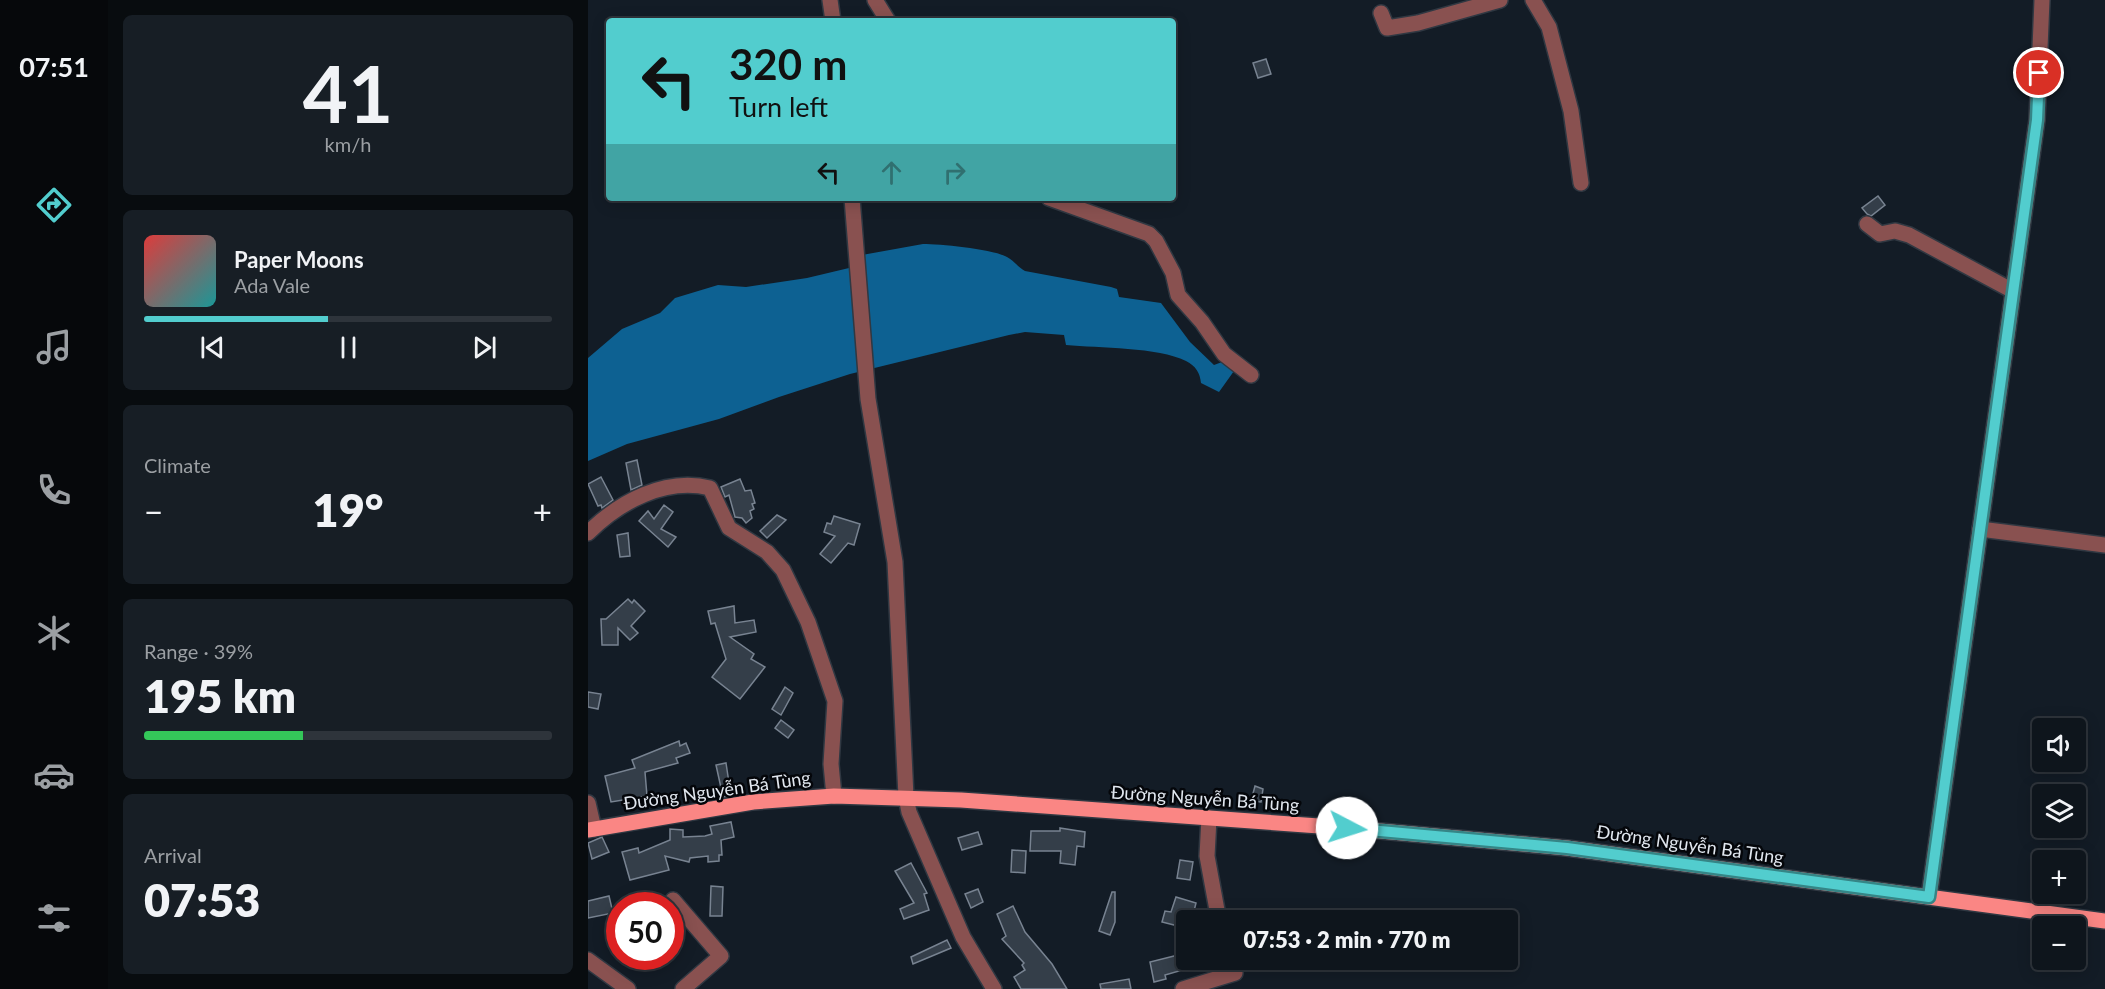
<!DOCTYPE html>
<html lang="en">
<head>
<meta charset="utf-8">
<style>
  :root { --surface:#0e151c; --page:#171e25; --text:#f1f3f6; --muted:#9b9fa3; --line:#2e343b; --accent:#52cdce }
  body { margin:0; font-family:Lato,sans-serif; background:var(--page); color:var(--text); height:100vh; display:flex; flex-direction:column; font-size:22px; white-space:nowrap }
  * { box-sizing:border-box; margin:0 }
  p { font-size:20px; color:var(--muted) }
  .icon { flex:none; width:33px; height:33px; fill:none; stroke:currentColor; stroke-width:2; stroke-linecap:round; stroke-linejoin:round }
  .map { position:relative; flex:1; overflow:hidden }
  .panel { display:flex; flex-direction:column; gap:15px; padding:15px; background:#080c0f; width:480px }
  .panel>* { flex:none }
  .hud { position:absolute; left:18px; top:18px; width:570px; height:183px; border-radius:6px; box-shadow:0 3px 15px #0003,0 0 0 2px var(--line); background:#52cdce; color:#111; overflow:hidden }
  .controls { position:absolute; left:1444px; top:718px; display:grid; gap:12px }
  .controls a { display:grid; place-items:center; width:54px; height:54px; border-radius:6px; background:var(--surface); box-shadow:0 3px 15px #0003,0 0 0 2px var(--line); font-size:30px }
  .speed { position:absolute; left:18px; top:892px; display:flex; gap:12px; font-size:30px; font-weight:700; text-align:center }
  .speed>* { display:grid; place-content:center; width:78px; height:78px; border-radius:50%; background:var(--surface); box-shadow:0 3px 15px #0003,0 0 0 2px var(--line); line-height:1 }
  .speed .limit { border:9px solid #d22; background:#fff; color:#111 }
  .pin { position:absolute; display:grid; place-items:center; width:51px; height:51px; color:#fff; margin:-26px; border:3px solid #fff; border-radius:50%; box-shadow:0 2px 6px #0007 }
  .me { position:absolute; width:66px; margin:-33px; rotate:95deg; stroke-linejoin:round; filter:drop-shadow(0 0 4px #0008) }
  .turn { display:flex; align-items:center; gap:21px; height:126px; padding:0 24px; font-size:27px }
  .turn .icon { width:78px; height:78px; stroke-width:2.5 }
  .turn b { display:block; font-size:42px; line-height:51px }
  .lanes { display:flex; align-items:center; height:57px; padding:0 24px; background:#0003; justify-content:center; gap:30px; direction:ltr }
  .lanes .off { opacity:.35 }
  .big { font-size:45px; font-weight:800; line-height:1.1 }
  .panel .card { flex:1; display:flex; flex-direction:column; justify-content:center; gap:9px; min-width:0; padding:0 21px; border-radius:9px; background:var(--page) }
  .panel .dial { align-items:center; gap:0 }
  .dial b { font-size:78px; line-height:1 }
  .song { display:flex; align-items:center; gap:18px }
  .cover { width:72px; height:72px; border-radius:9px; background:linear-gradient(135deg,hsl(0 70% 55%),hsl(180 70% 35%)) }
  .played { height:6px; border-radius:3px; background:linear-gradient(90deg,var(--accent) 45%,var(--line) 45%) }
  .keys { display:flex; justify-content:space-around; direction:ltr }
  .heat { display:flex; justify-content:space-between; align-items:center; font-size:33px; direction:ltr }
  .charge { height:9px; border-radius:4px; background:linear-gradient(90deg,#34c759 39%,var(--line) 0) }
  .trip { position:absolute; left:588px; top:910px; width:342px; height:60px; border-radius:6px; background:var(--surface); box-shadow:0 3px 15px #0003,0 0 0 2px var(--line); font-weight:800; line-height:60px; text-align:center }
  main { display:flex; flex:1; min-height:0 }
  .tab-bar { display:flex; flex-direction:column; width:108px; justify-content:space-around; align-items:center; background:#06080b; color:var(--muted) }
  .tab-bar .icon { width:42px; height:42px }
  .tab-bar .on { color:var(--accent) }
  .tab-bar b { font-size:27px; color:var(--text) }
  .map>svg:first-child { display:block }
</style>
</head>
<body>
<main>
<nav class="tab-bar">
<b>07:51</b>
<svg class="icon on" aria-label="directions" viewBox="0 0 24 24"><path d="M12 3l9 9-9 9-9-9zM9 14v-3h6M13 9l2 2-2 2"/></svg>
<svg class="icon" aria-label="music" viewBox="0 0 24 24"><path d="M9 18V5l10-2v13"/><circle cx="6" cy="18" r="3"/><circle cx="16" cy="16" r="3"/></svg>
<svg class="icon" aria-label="phone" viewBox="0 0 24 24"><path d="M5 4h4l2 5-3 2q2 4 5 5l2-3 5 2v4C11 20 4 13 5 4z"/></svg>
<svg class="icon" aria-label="climate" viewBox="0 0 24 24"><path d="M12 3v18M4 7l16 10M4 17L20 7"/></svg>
<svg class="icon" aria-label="car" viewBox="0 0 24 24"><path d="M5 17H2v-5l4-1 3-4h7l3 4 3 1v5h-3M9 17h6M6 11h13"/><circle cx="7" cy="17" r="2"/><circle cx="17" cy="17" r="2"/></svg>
<svg class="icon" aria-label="filters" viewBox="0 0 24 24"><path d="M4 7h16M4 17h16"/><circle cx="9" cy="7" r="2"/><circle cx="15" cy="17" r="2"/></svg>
</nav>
<section class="panel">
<div class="card dial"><b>41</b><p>km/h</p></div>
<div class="card">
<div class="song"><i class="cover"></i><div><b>Paper Moons</b><p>Ada Vale</p></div></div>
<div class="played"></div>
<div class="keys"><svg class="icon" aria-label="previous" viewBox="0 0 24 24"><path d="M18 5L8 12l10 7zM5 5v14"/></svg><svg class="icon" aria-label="pause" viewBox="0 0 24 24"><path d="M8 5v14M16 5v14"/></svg><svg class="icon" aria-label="next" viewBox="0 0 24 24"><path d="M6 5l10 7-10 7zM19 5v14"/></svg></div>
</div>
<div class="card"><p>Climate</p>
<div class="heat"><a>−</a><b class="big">19°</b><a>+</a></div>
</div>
<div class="card"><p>Range · 39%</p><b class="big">195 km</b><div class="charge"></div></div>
<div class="card"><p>Arrival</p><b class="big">07:53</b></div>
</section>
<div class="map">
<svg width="1517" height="989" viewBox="0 0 1517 989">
  <rect width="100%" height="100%" fill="#131c26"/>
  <!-- water -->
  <path fill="#0d6192" d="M335 244C352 244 405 249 419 257 425 260 430 267 437 271L523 287 529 289 531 297 573 303 602 342 626 365 634 362 646 371 631 392 613 383C612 373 608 366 598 361 570 347 511 348 478 345L476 335 437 332 421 335 262 374 191 397 131 419 39 444 0 461V358L34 329 72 313 87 298 130 285 158 287 219 278 261 268 274 255Z"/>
  <!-- building -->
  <g fill="#343e49" stroke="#788391" stroke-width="1.5">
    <polygon points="678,59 683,74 670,78 665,63"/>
    <polygon points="1290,196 1297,205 1283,216 1279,214 1274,208"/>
    <polygon points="49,460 54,485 43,490 38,463"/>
    <polygon points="13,477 25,500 14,508 13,505 10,506 0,484"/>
    <polygon points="152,479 157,491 163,490 167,503 164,504 166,509 162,511 164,518 158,523 154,518 147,517 141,495 137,497 133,487"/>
    <polygon points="76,505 85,512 73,529 88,537 80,547 51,521 60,511 66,519"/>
    <polygon points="189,515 198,520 179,538 172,531"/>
    <polygon points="246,516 272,524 266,545 260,543 243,563 232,554 247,536 236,532 239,523 243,524"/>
    <polygon points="40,533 42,556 32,557 29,535"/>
    <polygon points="40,599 44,603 46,600 57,611 43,626 50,633 42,640 30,628 30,645 14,645 13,619 18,619"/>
    <polygon points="146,606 147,623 166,620 168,632 142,637 166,654 163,659 177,667 152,699 124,677 138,659 127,623 123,624 120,611"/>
    <polygon points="197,687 205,693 193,715 184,709"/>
    <polygon points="0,692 13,694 10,709 0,707"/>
    <polygon points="193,720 206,730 200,738 187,728"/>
    <polygon points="91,741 92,746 98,743 102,753 88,758 90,763 57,772 59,796 23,802 17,776 47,768 44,760"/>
    <polygon points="138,763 143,796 135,797 128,765"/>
    <polygon points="667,786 675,789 673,802 663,801"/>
    <polygon points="143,822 146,837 133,840 134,855 131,855 131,861 120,862 120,856 102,858 101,862 77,856 81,870 42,880 34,852 50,848 51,853 82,840 82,829 95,830 95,837 117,836 124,834 122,826"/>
    <polygon points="472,828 497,832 496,847 489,846 487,865 472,863 473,851 442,851 443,831 472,831"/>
    <polygon points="390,832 394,844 374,850 370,838"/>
    <polygon points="14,837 21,852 4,859 0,843"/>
    <polygon points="424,850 438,851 437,873 423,872"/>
    <polygon points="592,860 605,862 602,880 589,878"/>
    <polygon points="323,863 339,893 336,894 341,910 316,919 312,909 326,903 307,871"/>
    <polygon points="123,886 135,887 134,916 122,916"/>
    <polygon points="390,889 395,902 383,908 377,894"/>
    <polygon points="524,892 527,892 527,922 522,935 511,931"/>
    <polygon points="21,896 25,913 0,918 0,901"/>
    <polygon points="588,897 608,903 605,915 598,913 594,927 574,922 577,911 583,912"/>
    <polygon points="425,906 437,932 464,964 479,989 433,989 426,977 437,970 434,965 436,963 414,939 418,936 409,914"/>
    <polygon points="359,940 363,948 325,964 323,957"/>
    <polygon points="598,953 598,969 577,975 578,979 566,982 562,962"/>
    <polygon points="541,979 543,989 513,989 512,984"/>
  </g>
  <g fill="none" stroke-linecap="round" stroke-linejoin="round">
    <!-- minor casing -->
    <g stroke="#303842" stroke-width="18">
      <g id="minor">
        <polyline points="242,0 245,21"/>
        <polyline points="287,0 300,21"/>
        <polyline points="945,0 961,27 983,111 993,183"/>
        <polyline points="793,13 799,28 830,23 912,0"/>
        <polyline points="264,198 280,399 307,562 318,797 321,812 375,937 406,989"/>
        <polyline points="461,198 561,234 568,241 585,273 590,295 614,322 636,354 663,375"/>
        <polyline points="1279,224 1292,234 1307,231 1321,235 1425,291"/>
        <polyline points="1392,529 1517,545"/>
        <path d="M0 533C31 502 77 477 122 488L141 528 179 552 195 570 220 622 247 701 243 764 246 796"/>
        <polyline points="0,803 6,829"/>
        <polyline points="621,818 619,856 631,921"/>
        <polyline points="1341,897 1449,120 1454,0"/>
        <polyline points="85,900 133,956 95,989"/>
        <polyline points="0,960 40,989"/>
        <polyline points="595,989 647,973 641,960"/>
      </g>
    </g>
    <!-- major casing -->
    <g stroke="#303842" stroke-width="18">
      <polyline id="major" points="0,830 165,802 246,796 373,800 759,828 979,848 1517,921"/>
    </g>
    <!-- minor -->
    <use href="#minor" stroke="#895150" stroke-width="15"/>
    <!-- major -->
    <use href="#major" stroke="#fa8684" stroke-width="15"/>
  </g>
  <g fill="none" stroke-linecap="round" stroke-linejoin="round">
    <!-- route casing -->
    <g stroke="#358586" stroke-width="15">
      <polyline id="route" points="759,828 979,848 1341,897 1449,120 1451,73"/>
    </g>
    <!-- route -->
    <use href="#route" stroke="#52cdce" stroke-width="10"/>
  </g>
  <g text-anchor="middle" stroke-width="5" stroke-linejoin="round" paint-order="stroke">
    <!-- street labels -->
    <g font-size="18" fill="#e1e7ef" stroke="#04060a">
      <text transform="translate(129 791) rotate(-8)" y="6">Đường Nguyễn Bá Tùng</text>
      <text transform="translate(617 799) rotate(4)" y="6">Đường Nguyễn Bá Tùng</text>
      <text transform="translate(1102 845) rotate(8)" y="6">Đường Nguyễn Bá Tùng</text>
    </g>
  </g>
</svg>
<div class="controls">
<a><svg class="icon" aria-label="sound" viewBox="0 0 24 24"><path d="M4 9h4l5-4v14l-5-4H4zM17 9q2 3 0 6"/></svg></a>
<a><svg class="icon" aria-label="layers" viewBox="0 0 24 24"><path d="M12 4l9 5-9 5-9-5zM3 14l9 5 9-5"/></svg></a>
<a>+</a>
<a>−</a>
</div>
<div class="speed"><div class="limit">50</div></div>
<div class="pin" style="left:1451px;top:73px;background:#d93025"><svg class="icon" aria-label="arrive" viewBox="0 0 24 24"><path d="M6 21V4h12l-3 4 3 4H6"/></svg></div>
<svg class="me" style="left:759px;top:828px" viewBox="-20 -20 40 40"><circle r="19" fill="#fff"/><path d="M0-13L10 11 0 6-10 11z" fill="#52cdce"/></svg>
<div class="trip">07:53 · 2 min · 770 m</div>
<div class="hud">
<div class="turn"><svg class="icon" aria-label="left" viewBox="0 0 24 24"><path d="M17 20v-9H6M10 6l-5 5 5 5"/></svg><div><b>320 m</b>Turn left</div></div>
<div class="lanes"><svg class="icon" aria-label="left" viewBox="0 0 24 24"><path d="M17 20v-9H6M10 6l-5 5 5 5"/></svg><svg class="icon off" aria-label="ahead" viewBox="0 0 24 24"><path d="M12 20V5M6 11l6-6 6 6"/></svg><svg class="icon off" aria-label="right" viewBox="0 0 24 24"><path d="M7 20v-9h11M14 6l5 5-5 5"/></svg></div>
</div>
</div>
</main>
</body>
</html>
